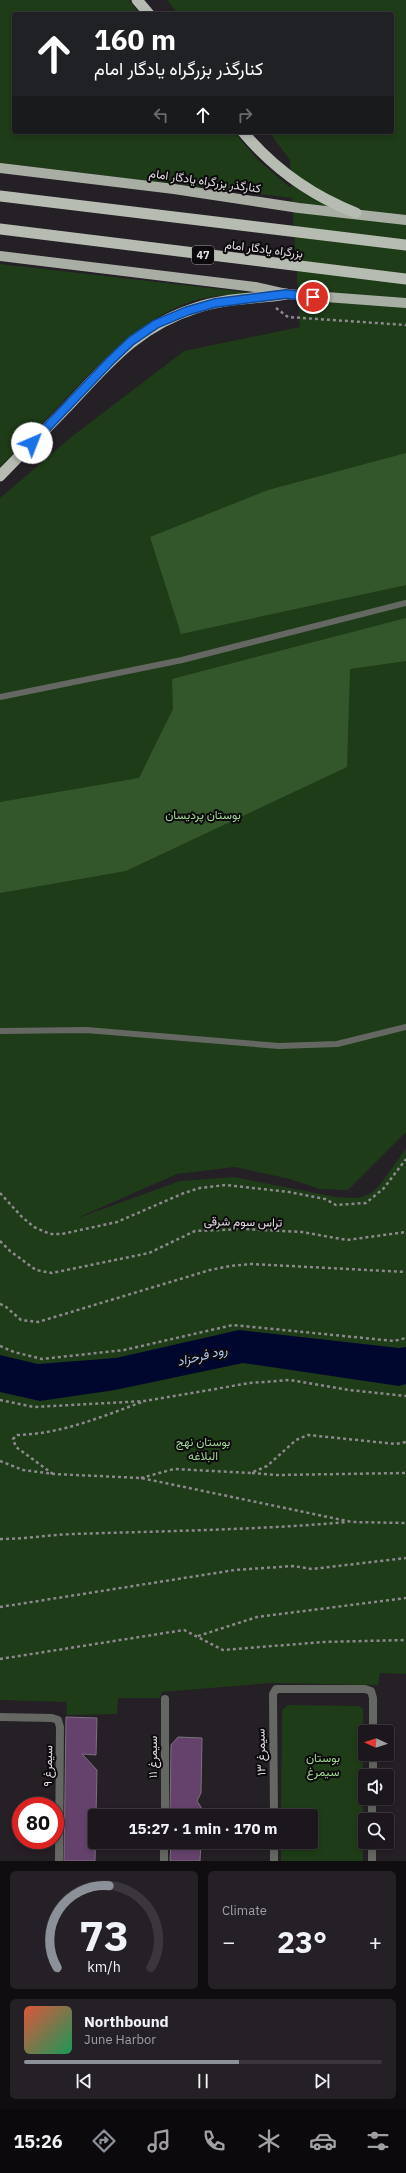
<!DOCTYPE html>
<html lang="en">
<head>
<meta charset="utf-8">
<style>
  :root { --surface:#1c171c; --page:#252025; --text:#f1f3f6; --muted:#a09fa3; --line:#3a363b; --accent:#8c9099 }
  body { margin:0; font-family:"IBM Plex Sans",Vazirmatn,sans-serif; background:var(--page); color:var(--text); height:100vh; display:flex; flex-direction:column; font-size:15px; white-space:nowrap }
  * { box-sizing:border-box; margin:0 }
  p { font-size:13px; color:var(--muted) }
  .icon { flex:none; width:22px; height:22px; fill:none; stroke:currentColor; stroke-width:2; stroke-linecap:round; stroke-linejoin:round }
  .map { position:relative; height:1861px; overflow:hidden }
  .side { display:flex; flex-direction:column; gap:10px; padding:10px; background:#0f0d0f; flex:1 }
  .side>* { flex:none }
  .top-card { position:absolute; left:12px; top:12px; width:382px; height:122px; border-radius:4px; box-shadow:0 2px 6px #0003,0 0 0 1px var(--line); background:#202124; color:#fff; overflow:hidden }
  .needle { width:26px; rotate:273deg }
  .fabs { position:absolute; left:358px; top:1725px; display:grid; gap:8px }
  .fabs a { display:grid; place-items:center; width:36px; height:36px; border-radius:4px; background:var(--surface); box-shadow:0 2px 6px #0003,0 0 0 1px var(--line); font-size:20px }
  .speed { position:absolute; left:12px; top:1797px; display:flex; gap:8px; font-size:20px; font-weight:700; text-align:center }
  .speed>* { display:grid; place-content:center; width:52px; height:52px; border-radius:50%; background:var(--surface); box-shadow:0 2px 6px #0003,0 0 0 1px var(--line); line-height:1 }
  .speed .limit { border:6px solid #d22; background:#fff; color:#111 }
  .pin { position:absolute; display:grid; place-items:center; width:34px; height:34px; color:#fff; margin:-17px; border:2px solid #fff; border-radius:50%; box-shadow:0 1px 4px #0007 }
  .me { position:absolute; width:44px; margin:-22px; rotate:44deg; stroke-linejoin:round; filter:drop-shadow(0 0 3px #0008) }
  .turn { display:flex; align-items:center; gap:14px; height:84px; padding:0 16px; font-size:18px }
  .turn .icon { width:52px; height:52px; stroke-width:2.5 }
  .turn b { display:block; font-size:28px; line-height:34px }
  .lanes { display:flex; align-items:center; height:38px; padding:0 16px; background:#0003; justify-content:center; gap:20px; direction:ltr }
  .lanes .off { opacity:.35 }
  .big { font-size:30px; font-weight:700; line-height:1.1 }
  .side .tile { flex:1; display:flex; flex-direction:column; justify-content:center; gap:6px; min-width:0; padding:0 14px; border-radius:6px; background:var(--page) }
  .side .dial { align-items:center; gap:0 }
  .dial svg { height:104px; overflow:visible; fill:none; stroke:var(--line); stroke-width:7; stroke-linecap:round; text-anchor:middle }
  .dial text { fill:var(--text); stroke:none }
  .song { display:flex; align-items:center; gap:12px }
  .cover { width:48px; height:48px; border-radius:6px; background:linear-gradient(135deg,hsl(10 70% 55%),hsl(150 70% 35%)) }
  .played { height:4px; border-radius:2px; background:linear-gradient(90deg,var(--accent) 60%,var(--line) 60%) }
  .keys { display:flex; justify-content:space-around; direction:ltr }
  .heat { display:flex; justify-content:space-between; align-items:center; font-size:22px; direction:ltr }
  .side .tiles { flex:1; display:grid; gap:10px; grid-template-columns:1fr 1fr }
  .tile:last-child { grid-column:span 2 }
  .trip { position:absolute; left:88px; top:1809px; width:230px; height:40px; border-radius:4px; background:var(--surface); box-shadow:0 2px 6px #0003,0 0 0 1px var(--line); font-weight:700; line-height:40px; text-align:center }
  .menu { display:flex; height:64px; justify-content:space-around; align-items:center; background:#0b090b; color:var(--muted) }
  .menu .icon { width:28px; height:28px }
  .menu .on { color:var(--accent) }
  .menu b { font-size:18px; color:var(--text) }
  .map>svg:first-child { display:block }
</style>
</head>
<body>
<div class="map">
<svg width="406" height="1861" viewBox="0 0 406 1861">
  <rect width="100%" height="100%" fill="#251f26"/>
  <!-- green -->
  <g fill="#1e3c17">
    <polygon points="0,0 129,0 140,14 14,14 14,132 234,132 258,160 291,188 290,160 269,132 392,132 392,14 178,14 167,0 406,0 406,1132 348,1190 320,1189 290,1179 235,1167 177,1174 75,1219 180,1181 234,1177 336,1197 358,1198 370,1194 379,1186 406,1148 406,1674 380,1673 378,1685 270,1683 162,1692 160,1698 118,1698 117,1714 67,1715 66,1702 0,1700 0,498 70,438 184,351 300,327 292,198 0,163"/>
    <path d="M0 264 263 294C239 294 216 294 193 301 141 318 104 359 67 397 45 421 23 444 0 467Z"/>
    <polygon points="288,1705 359,1706 363,1709 363,1861 281,1861 281,1842 311,1842 311,1816 281,1816 282,1710"/>
  </g>
  <!-- forest -->
  <g fill="#33572b">
    <polygon points="406,453 406,585 181,634 150,537 268,490"/>
    <polygon points="406,618 406,661 350,669 347,767 126,871 0,893 0,802 139,778 173,709 172,679"/>
  </g>
  <!-- water -->
  <polygon fill="#00072e" points="239,1330 399,1348 406,1347 406,1384 399,1386 243,1363 115,1390 40,1401 0,1392 0,1355 38,1364 116,1358"/>
  <!-- building -->
  <g fill="#64426c" stroke="#7a727c">
    <polygon points="66,1717 97,1718 96,1755 82,1754 97,1770 95,1861 64,1861"/>
    <polygon points="178,1737 202,1738 201,1793 197,1801 201,1807 201,1816 170,1816 171,1745"/>
    <polygon points="171,1842 201,1842 200,1861 170,1861"/>
  </g>
  <g fill="none" stroke-linecap="round" stroke-linejoin="round">
    <!-- path -->
    <g stroke="#8d888e" stroke-width="2.5" stroke-dasharray="3 3" stroke-linecap="butt">
      <polyline points="276,308 288,317 406,325"/>
      <polyline points="0,1193 22,1217 34,1227 50,1234 62,1234 117,1222 184,1193 200,1188 226,1185 289,1192 325,1199 336,1205 366,1203 384,1188 406,1159"/>
      <polyline points="0,1241 10,1251 36,1270 52,1273 149,1253 195,1231 244,1229 302,1232 347,1240 406,1232"/>
      <polyline points="0,1304 5,1306 21,1320 38,1322 210,1270 230,1266 251,1264 406,1272"/>
      <polyline points="0,1346 14,1352 42,1359 124,1350 233,1325 394,1341 406,1338"/>
      <polyline points="0,1400 34,1407 145,1401 250,1383 290,1380 349,1390 406,1396"/>
      <polyline points="0,1461 23,1470 54,1474 141,1478 352,1522 406,1523"/>
      <polyline points="252,1473 277,1475 406,1473"/>
      <path d="M53 1474 16 1447 13 1439 17 1435C61 1434 101 1417 142 1402"/>
      <polyline points="141,1478 174,1469 251,1473 267,1466 296,1440 308,1435 396,1444 406,1442"/>
      <path d="M0 1539C25 1539 48 1535 73 1534 164 1531 256 1530 347 1522"/>
      <polyline points="0,1607 235,1570 293,1566 312,1569 406,1558"/>
      <polyline points="198,1636 257,1617 406,1598"/>
      <polyline points="0,1659 184,1630 223,1650 323,1642 406,1640"/>
    </g>
    <!-- service -->
    <g stroke="#656763" stroke-width="6">
      <polyline points="0,697 182,660 406,603"/>
      <polyline points="0,1031 86,1030 279,1046 337,1044 406,1027"/>
    </g>
    <!-- minor -->
    <g stroke="#656763" stroke-width="8">
      <polyline points="0,1717 52,1718 58,1720 60,1727 59,1861"/>
      <polyline points="373,1776 373,1754"/>
      <polyline points="165,1816 165,1699"/>
      <polyline points="274,1816 273,1694 276,1689 365,1689 371,1691 373,1698 373,1732"/>
      <polyline points="372,1820 372,1798"/>
      <polyline points="274,1842 274,1861"/>
      <polyline points="164,1861 164,1842"/>
      <polyline points="372,1861 372,1842"/>
    </g>
    <!-- primary -->
    <g stroke="#a9aea5" stroke-width="10">
      <polyline points="0,168 174,189 299,208 406,220"/>
      <polyline points="0,256 255,287 286,294 406,303"/>
    </g>
    <!-- trunk -->
    <g stroke="#b6bcb2" stroke-width="11">
      <polyline points="137,0 149,14"/>
      <path d="M243 132C274 169 310 195 356 213"/>
      <polyline points="0,196 406,245"/>
      <polyline points="0,229 406,279"/>
      <path d="M0 476C23 452 47 428 70 404 110 361 139 326 196 308 224 298 257 299 286 294"/>
    </g>
  </g>
  <g fill="none" stroke-linecap="round" stroke-linejoin="round">
    <!-- route casing -->
    <g stroke="#114b97" stroke-width="10">
      <polyline id="route" points="32,443 111,360 131,341 156,324 187,311 215,303 286,294 313,297"/>
    </g>
    <!-- route -->
    <use href="#route" stroke="#1a73e8" stroke-width="7"/>
  </g>
  <g text-anchor="middle" stroke-width="4" stroke-linejoin="round" paint-order="stroke">
    <!-- shield labels -->
    <rect fill="#0d0a0d" stroke="#a29ea3" stroke-width="1" x="192" y="246" width="22" height="18" rx="3"/>
    <g font-size="11" font-weight="bold" fill="#e2dee3">
      <text x="203" y="259">47</text>
    </g>
    <!-- street labels -->
    <g font-size="12" fill="#e2dee3" stroke="#0d0a0d">
      <text transform="translate(205 181) rotate(8)" y="4">کنارگذر بزرگراه یادگار امام</text>
      <text transform="translate(264 249) rotate(7)" y="4">بزرگراه یادگار امام</text>
      <text transform="translate(243 1222) rotate(1)" y="4">تراس سوم شرقی</text>
      <text transform="translate(261 1752) rotate(-91)" y="4">سیمرغ ۱۳</text>
      <text transform="translate(153 1757) rotate(-90)" y="4">سیمرغ ۱۱</text>
      <text transform="translate(48 1766) rotate(-89)" y="4">سیمرغ ۹</text>
    </g>
    <!-- park labels -->
    <g font-size="12" fill="#a0d893" stroke="#0d0a0d">
      <text x="203" y="819">بوستان پردیسان</text>
      <text x="203" y="1446">بوستان نهج<tspan x="203" dy="14">البلاغه</tspan></text>
      <text x="323" y="1762">بوستان<tspan x="323" dy="14">سیمرغ</tspan></text>
    </g>
    <!-- water labels -->
    <g font-size="13" font-style="italic" fill="#b0c9f3" stroke="#0d0a0d">
      <text transform="translate(202 1355) rotate(-14)" y="5">رود فرحزاد</text>
    </g>
  </g>
</svg>
<div class="fabs">
<a><svg class="needle" viewBox="-14 -14 28 28"><path d="M0-13l5 13h-10z" fill="#e53935"/><path d="M0 13l5-13h-10z" fill="#a09fa3"/></svg></a>
<a><svg class="icon" aria-label="sound" viewBox="0 0 24 24"><path d="M4 9h4l5-4v14l-5-4H4zM17 9q2 3 0 6"/></svg></a>
<a><svg class="icon" aria-label="search" viewBox="0 0 24 24"><circle cx="10" cy="10" r="6"/><path d="M15 15l6 6"/></svg></a>
</div>
<div class="speed"><div class="limit">80</div></div>
<div class="pin" style="left:313px;top:297px;background:#d93025"><svg class="icon" aria-label="arrive" viewBox="0 0 24 24"><path d="M6 21V4h12l-3 4 3 4H6"/></svg></div>
<svg class="me" style="left:32px;top:443px" viewBox="-20 -20 40 40"><circle r="19" fill="#fff"/><path d="M0-13L10 11 0 6-10 11z" fill="#1a73e8"/></svg>
<div class="trip">15:27 · 1 min · 170 m</div>
<div class="top-card">
<div class="turn"><svg class="icon" aria-label="ahead" viewBox="0 0 24 24"><path d="M12 20V5M6 11l6-6 6 6"/></svg><div><b>160 m</b>کنارگذر بزرگراه یادگار امام</div></div>
<div class="lanes"><svg class="icon off" aria-label="left" viewBox="0 0 24 24"><path d="M17 20v-9H6M10 6l-5 5 5 5"/></svg><svg class="icon" aria-label="ahead" viewBox="0 0 24 24"><path d="M12 20V5M6 11l6-6 6 6"/></svg><svg class="icon off" aria-label="right" viewBox="0 0 24 24"><path d="M7 20v-9h11M14 6l5 5-5 5"/></svg></div>
</div>
</div>
<section class="side">
<div class="tiles">
<div class="tile dial"><svg viewBox="0 0 100 80">
<path d="M14 69A42 42 0 1 1 86 69"/>
<path d="M14 69A42 42 0 0 1 54 6" stroke="#8c9099"/>
<text x="50" y="56" font-size="32" font-weight="700">73</text>
<text x="50" y="72" font-size="11">km/h</text>
</svg></div>
<div class="tile"><p>Climate</p>
<div class="heat"><a>−</a><b class="big">23°</b><a>+</a></div>
</div>
<div class="tile">
<div class="song"><i class="cover"></i><div><b>Northbound</b><p>June Harbor</p></div></div>
<div class="played"></div>
<div class="keys"><svg class="icon" aria-label="previous" viewBox="0 0 24 24"><path d="M18 5L8 12l10 7zM5 5v14"/></svg><svg class="icon" aria-label="pause" viewBox="0 0 24 24"><path d="M8 5v14M16 5v14"/></svg><svg class="icon" aria-label="next" viewBox="0 0 24 24"><path d="M6 5l10 7-10 7zM19 5v14"/></svg></div>
</div>
</div>
</section>
<nav class="menu">
<b>15:26</b>
<svg class="icon on" aria-label="directions" viewBox="0 0 24 24"><path d="M12 3l9 9-9 9-9-9zM9 14v-3h6M13 9l2 2-2 2"/></svg>
<svg class="icon" aria-label="music" viewBox="0 0 24 24"><path d="M9 18V5l10-2v13"/><circle cx="6" cy="18" r="3"/><circle cx="16" cy="16" r="3"/></svg>
<svg class="icon" aria-label="phone" viewBox="0 0 24 24"><path d="M5 4h4l2 5-3 2q2 4 5 5l2-3 5 2v4C11 20 4 13 5 4z"/></svg>
<svg class="icon" aria-label="climate" viewBox="0 0 24 24"><path d="M12 3v18M4 7l16 10M4 17L20 7"/></svg>
<svg class="icon" aria-label="car" viewBox="0 0 24 24"><path d="M5 17H2v-5l4-1 3-4h7l3 4 3 1v5h-3M9 17h6M6 11h13"/><circle cx="7" cy="17" r="2"/><circle cx="17" cy="17" r="2"/></svg>
<svg class="icon" aria-label="filters" viewBox="0 0 24 24"><path d="M4 7h16M4 17h16"/><circle cx="9" cy="7" r="2"/><circle cx="15" cy="17" r="2"/></svg>
</nav>
</body>
</html>
